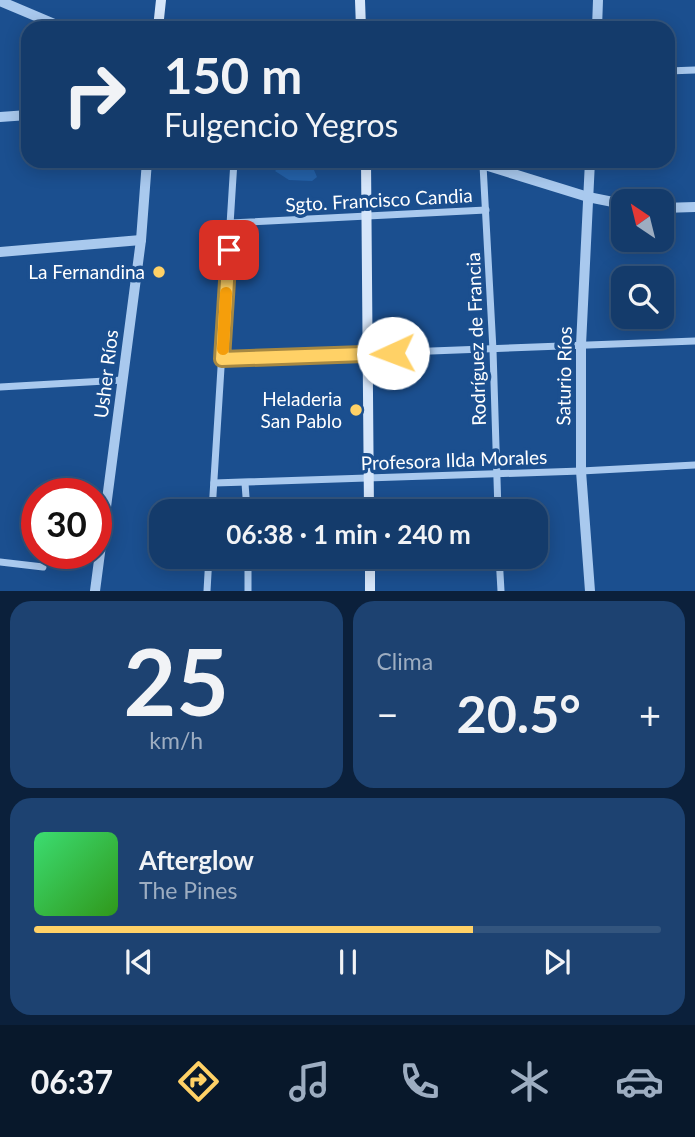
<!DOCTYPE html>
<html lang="es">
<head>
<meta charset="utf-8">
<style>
  :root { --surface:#143b6b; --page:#1d4271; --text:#f1f3f6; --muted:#9dadc1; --line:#33557e; --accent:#ffd166 }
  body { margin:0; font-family:Lato,sans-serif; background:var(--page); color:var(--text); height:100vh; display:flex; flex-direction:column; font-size:26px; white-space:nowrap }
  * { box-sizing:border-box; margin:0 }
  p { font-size:23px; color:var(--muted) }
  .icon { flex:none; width:38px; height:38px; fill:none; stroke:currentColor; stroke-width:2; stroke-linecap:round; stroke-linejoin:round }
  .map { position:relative; height:591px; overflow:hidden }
  .sheet { display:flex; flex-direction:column; gap:10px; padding:10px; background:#0b203b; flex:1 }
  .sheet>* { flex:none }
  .guide { position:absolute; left:21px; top:21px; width:654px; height:147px; border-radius:21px; box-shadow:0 4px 18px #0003,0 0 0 2px var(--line); background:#143b6b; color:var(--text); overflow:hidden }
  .needle { width:46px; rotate:325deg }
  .controls { position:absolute; left:611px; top:189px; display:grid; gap:14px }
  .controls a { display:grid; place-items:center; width:63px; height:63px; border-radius:14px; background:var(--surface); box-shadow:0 4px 18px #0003,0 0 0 2px var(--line); font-size:35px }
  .speed { position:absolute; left:21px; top:478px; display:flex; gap:14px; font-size:35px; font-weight:700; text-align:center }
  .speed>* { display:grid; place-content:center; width:91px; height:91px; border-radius:50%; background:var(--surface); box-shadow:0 4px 18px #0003,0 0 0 2px var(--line); line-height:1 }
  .speed .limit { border:10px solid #d22; background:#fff; color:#111 }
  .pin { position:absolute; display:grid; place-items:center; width:60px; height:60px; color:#fff; margin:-30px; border-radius:14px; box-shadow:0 4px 10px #0006 }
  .me { position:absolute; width:77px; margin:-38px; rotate:268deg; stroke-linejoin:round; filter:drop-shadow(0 0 5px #0008) }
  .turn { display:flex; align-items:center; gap:24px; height:147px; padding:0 28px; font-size:32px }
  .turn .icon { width:91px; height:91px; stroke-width:2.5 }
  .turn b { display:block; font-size:49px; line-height:60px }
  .big { font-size:52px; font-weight:700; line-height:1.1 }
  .sheet .tile { flex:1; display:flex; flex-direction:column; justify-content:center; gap:10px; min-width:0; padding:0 24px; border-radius:21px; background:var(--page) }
  .sheet .dial { align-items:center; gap:0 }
  .dial b { font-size:91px; line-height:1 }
  .song { display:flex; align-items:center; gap:21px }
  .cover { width:84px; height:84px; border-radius:10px; background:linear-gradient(135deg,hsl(140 70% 55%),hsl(110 70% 35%)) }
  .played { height:7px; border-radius:4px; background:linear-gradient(90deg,var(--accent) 70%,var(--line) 70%) }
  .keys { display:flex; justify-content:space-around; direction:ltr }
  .heat { display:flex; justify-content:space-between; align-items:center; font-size:38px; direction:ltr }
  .sheet .tiles { flex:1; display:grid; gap:10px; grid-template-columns:1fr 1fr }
  .tile:last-child { grid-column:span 2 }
  .trip { position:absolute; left:149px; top:499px; width:399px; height:70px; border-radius:21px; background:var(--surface); box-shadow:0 4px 18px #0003,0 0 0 2px var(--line); font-weight:700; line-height:70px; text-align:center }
  .tabs { display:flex; height:112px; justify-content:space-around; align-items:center; background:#08182b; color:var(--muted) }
  .tabs .icon { width:49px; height:49px }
  .tabs .active { color:var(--accent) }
  .tabs b { font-size:32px; color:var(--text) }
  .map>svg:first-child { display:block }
</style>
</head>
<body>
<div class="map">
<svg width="695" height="591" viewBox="0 0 695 591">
  <rect width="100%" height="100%" fill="#1b4f8f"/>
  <!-- green -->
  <polygon fill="#2461a8" points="285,161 307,161 308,170 314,170 317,177 312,181 289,180 275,171"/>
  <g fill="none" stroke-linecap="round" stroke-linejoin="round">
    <!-- minor -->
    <g stroke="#a9c9ee" stroke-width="7">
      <polyline points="668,71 695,70"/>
      <polyline points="483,165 493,350 498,511"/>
      <polyline points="230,223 486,210"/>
      <polyline points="222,359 695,341"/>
      <polyline points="0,387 123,380"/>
      <polyline points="214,483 581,471 695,465"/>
      <polyline points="245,483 247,511"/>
      <polyline points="212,511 234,161"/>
      <polyline points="248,556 248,591"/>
      <polyline points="499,556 501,591"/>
      <polyline points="0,562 43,567"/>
      <polyline points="207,591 209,556"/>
    </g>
    <!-- tertiary -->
    <g stroke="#a9c9ee" stroke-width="10">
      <polyline points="0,1 64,28"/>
      <polyline points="597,28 598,0"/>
      <polyline points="0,117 28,115"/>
      <polyline points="472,161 588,197 623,204"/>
      <polyline points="662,208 695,207"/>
      <polyline points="0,252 141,240"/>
      <polyline points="95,591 141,240 147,161"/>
      <polyline points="590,591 581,471 581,345 590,161"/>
    </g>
    <!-- secondary -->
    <g stroke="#d6e6fa" stroke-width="10">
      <polyline points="360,0 361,28"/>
      <polyline points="158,28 161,0"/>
      <polyline points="366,161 369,511"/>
      <polyline points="370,556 370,591"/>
    </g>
  </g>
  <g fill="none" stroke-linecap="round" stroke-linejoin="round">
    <!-- route casing -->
    <g stroke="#a68842" stroke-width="18">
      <polyline id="route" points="229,250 222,359 393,353"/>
    </g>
    <!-- route -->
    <use href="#route" stroke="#ffd166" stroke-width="12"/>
    <!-- slow -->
    <polyline stroke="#f59e0b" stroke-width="12" points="223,349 226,293"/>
  </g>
  <!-- markers -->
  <g fill="#ffd166" stroke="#1b4f8f" stroke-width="2.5">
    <circle cx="159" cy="272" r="7"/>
    <circle cx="356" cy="410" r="7"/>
  </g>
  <g text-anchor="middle" stroke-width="7" stroke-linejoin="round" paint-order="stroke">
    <!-- street labels -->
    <g font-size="19" fill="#fff" stroke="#1b4f8f">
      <text transform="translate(379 200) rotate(-3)" y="7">Sgto. Francisco Candia</text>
      <text transform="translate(476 339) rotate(-92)" y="7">Rodríguez de Francia</text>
      <text transform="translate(106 374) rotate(-83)" y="7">Usher Ríos</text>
      <text transform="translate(564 376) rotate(-89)" y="7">Saturio Ríos</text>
      <text transform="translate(454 460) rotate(-2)" y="7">Profesora Ilda Morales</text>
    </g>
    <!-- poi labels -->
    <g font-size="19" fill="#fff" stroke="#1b4f8f" text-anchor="end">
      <text x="145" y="279">La Fernandina</text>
      <text x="342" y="406">Heladeria<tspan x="342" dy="22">San Pablo</tspan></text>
    </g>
  </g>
</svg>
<div class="controls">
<a><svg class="needle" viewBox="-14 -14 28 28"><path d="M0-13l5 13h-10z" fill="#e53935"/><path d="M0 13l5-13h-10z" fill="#9dadc1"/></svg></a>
<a><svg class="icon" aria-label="search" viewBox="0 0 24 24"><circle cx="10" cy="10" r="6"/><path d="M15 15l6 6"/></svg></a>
</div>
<div class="speed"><div class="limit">30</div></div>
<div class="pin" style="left:229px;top:250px;background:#d93025"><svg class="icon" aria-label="arrive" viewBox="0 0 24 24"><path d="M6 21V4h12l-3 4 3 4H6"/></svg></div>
<svg class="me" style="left:393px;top:353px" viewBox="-20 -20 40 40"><circle r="19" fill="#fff"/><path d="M0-13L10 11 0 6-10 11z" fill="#ffd166"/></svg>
<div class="trip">06:38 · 1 min · 240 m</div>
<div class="guide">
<div class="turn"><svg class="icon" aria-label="right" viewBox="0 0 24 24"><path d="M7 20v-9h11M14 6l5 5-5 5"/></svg><div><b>150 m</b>Fulgencio Yegros</div></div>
</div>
</div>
<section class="sheet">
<div class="tiles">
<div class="tile dial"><b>25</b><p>km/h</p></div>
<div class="tile"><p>Clima</p>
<div class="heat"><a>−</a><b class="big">20.5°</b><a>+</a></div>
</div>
<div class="tile">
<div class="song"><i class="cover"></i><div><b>Afterglow</b><p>The Pines</p></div></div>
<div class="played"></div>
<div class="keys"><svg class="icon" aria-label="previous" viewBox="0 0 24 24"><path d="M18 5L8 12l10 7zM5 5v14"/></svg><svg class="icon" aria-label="pause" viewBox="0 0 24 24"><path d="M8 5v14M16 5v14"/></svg><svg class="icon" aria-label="next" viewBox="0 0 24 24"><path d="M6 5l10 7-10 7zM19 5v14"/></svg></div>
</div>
</div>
</section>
<nav class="tabs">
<b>06:37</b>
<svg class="icon active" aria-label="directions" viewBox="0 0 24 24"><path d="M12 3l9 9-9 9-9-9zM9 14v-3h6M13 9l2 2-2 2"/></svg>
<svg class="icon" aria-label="music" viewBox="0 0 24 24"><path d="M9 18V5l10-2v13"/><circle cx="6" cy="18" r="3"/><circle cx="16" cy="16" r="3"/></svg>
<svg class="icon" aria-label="phone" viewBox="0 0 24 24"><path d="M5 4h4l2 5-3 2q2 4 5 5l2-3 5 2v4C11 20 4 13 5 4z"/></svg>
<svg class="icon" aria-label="climate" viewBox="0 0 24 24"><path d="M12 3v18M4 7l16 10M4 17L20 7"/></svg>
<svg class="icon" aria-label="car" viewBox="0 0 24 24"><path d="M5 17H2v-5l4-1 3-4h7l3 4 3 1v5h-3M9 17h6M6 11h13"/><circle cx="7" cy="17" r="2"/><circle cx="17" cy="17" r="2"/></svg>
</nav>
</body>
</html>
